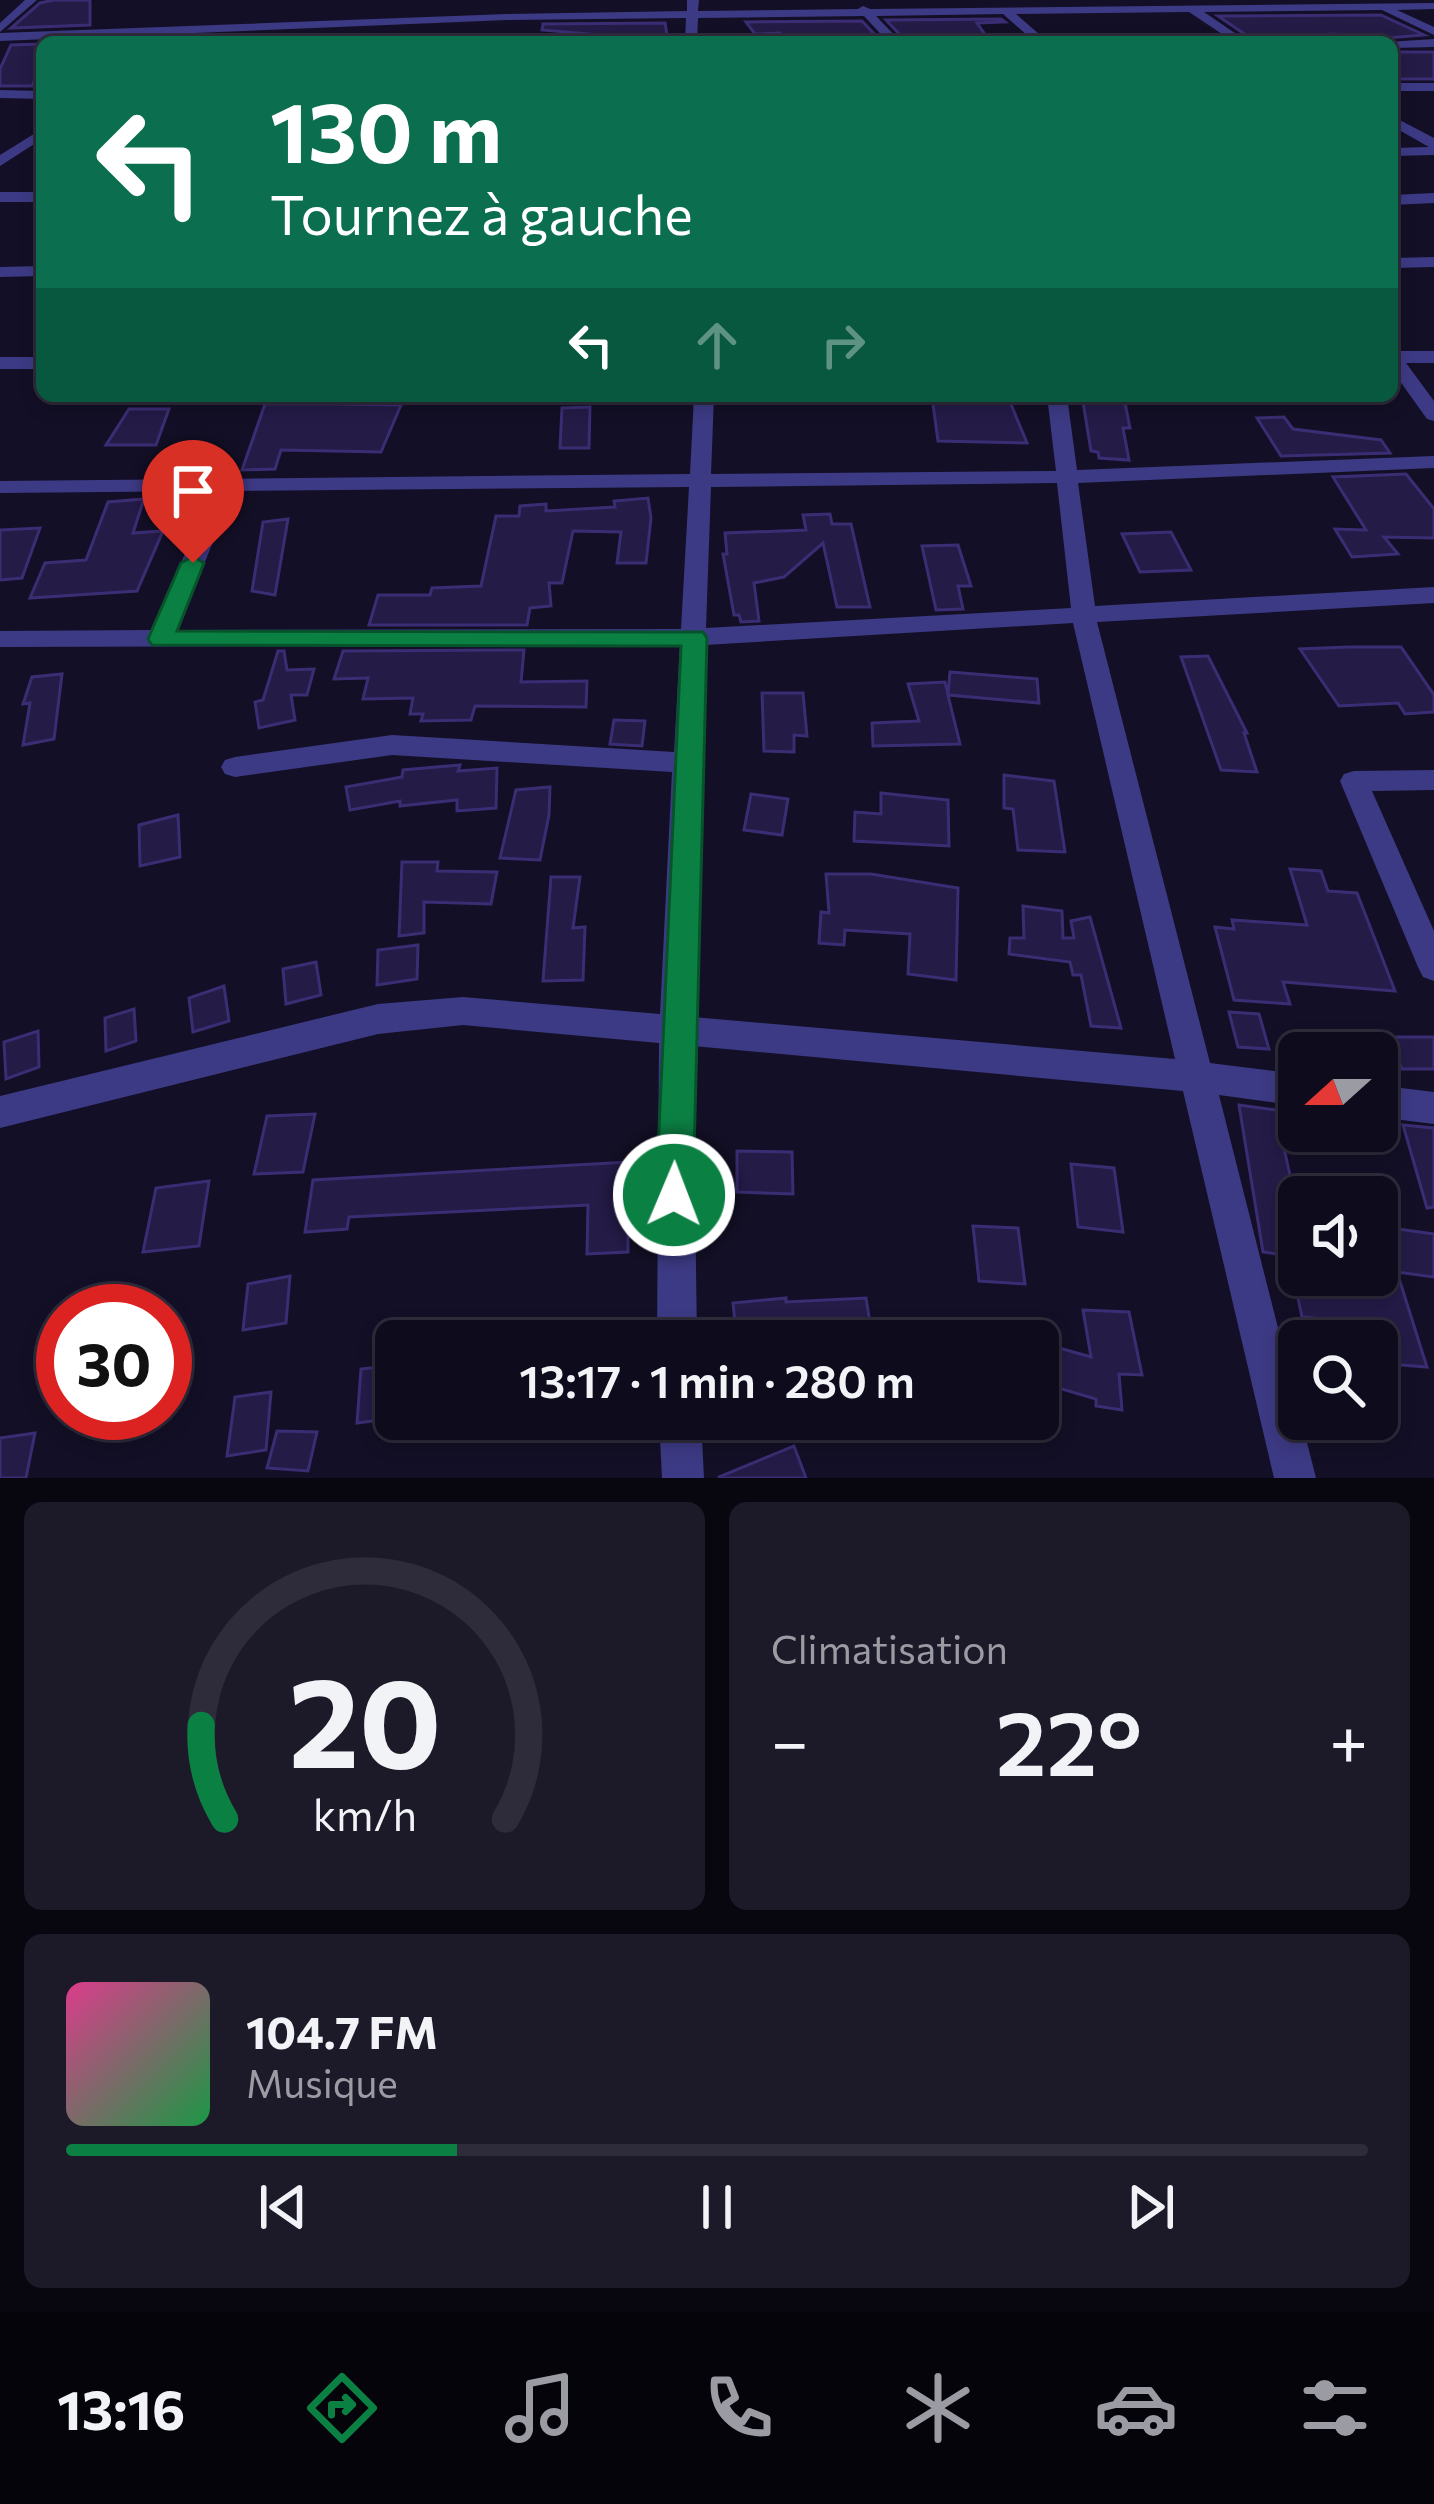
<!DOCTYPE html>
<html lang="fr">
<head>
<meta charset="utf-8">
<style>
  :root { --surface:#0e0b1c; --page:#1c1929; --text:#f1f3f6; --muted:#9b9ba3; --line:#2e2b3b; --accent:#0b8043 }
  body { margin:0; font-family:Commissioner,sans-serif; background:var(--page); color:var(--text); height:100vh; display:flex; flex-direction:column; font-size:45px; white-space:nowrap }
  * { box-sizing:border-box; margin:0 }
  p { font-size:39px; color:var(--muted) }
  .icon { flex:none; width:66px; height:66px; fill:none; stroke:currentColor; stroke-width:2; stroke-linecap:round; stroke-linejoin:round }
  .map { position:relative; height:1478px; overflow:hidden }
  .details { display:flex; flex-direction:column; gap:24px; padding:24px; background:#08060f; flex:1 }
  .details>* { flex:none }
  .top-card { position:absolute; left:36px; top:36px; width:1362px; height:366px; border-radius:18px; box-shadow:0 6px 18px #0003,0 0 0 3px var(--line); background:#0b6e4f; color:#fff; overflow:hidden }
  .needle { width:78px; rotate:249deg }
  .tools { position:absolute; left:1278px; top:1032px; display:grid; gap:24px }
  .tools a { display:grid; place-items:center; width:120px; height:120px; border-radius:18px; background:var(--surface); box-shadow:0 6px 18px #0003,0 0 0 3px var(--line); font-size:60px }
  .speed { position:absolute; left:36px; top:1284px; display:flex; gap:24px; font-size:60px; font-weight:700; text-align:center }
  .speed>* { display:grid; place-content:center; width:156px; height:156px; border-radius:50%; background:var(--surface); box-shadow:0 6px 18px #0003,0 0 0 3px var(--line); line-height:1 }
  .speed .limit { border:18px solid #d22; background:#fff; color:#111 }
  .pin { position:absolute; display:grid; place-items:center; width:102px; height:102px; color:#fff; margin:-123px -51px; border-radius:50% 50% 50% 0; rotate:-45deg; box-shadow:0 0 12px #0007 }
  .pin .icon { rotate:45deg }
  .me { position:absolute; width:132px; margin:-66px; rotate:1deg; stroke-linejoin:round; filter:drop-shadow(0 0 9px #0008) }
  .turn { display:flex; align-items:center; gap:42px; height:252px; padding:0 36px; font-size:54px }
  .turn .icon { width:156px; height:156px; stroke-width:2.5 }
  .turn b { display:block; font-size:84px; line-height:102px }
  .lanes { display:flex; align-items:center; height:114px; padding:0 36px; background:#0003; justify-content:center; gap:60px; direction:ltr }
  .lanes .off { opacity:.35 }
  .big { font-size:90px; font-weight:600; line-height:1.1 }
  .details .widget { flex:1; display:flex; flex-direction:column; justify-content:center; gap:18px; min-width:0; padding:0 42px; border-radius:18px; background:var(--page) }
  .details .dial { align-items:center; gap:0 }
  .dial svg { height:312px; overflow:visible; fill:none; stroke:var(--line); stroke-width:7; stroke-linecap:round; text-anchor:middle }
  .dial text { fill:var(--text); stroke:none }
  .song { display:flex; align-items:center; gap:36px }
  .cover { width:144px; height:144px; border-radius:18px; background:linear-gradient(135deg,hsl(330 70% 55%),hsl(140 70% 35%)) }
  .played { height:12px; border-radius:6px; background:linear-gradient(90deg,var(--accent) 30%,var(--line) 30%) }
  .keys { display:flex; justify-content:space-around; direction:ltr }
  .heat { display:flex; justify-content:space-between; align-items:center; font-size:66px; direction:ltr }
  .details .tiles { flex:1; display:grid; gap:24px; grid-template-columns:1fr 1fr }
  .widget:last-child { grid-column:span 2 }
  .trip { position:absolute; left:375px; top:1320px; width:684px; height:120px; border-radius:18px; background:var(--surface); box-shadow:0 6px 18px #0003,0 0 0 3px var(--line); font-weight:600; line-height:120px; text-align:center }
  .dock { display:flex; height:192px; justify-content:space-around; align-items:center; background:#06040b; color:var(--muted) }
  .dock .icon { width:84px; height:84px }
  .dock .current { color:var(--accent) }
  .dock b { font-size:54px; color:var(--text) }
  .map>svg:first-child { display:block }
</style>
</head>
<body>
<div class="map">
<svg width="1434" height="1478" viewBox="0 0 1434 1478">
  <rect width="100%" height="100%" fill="#130f26"/>
  <!-- building -->
  <g fill="#241b47" stroke="#3b2d73" stroke-width="3">
    <polygon points="54,0 90,0 90,25 11,28 40,3"/>
    <polygon points="1381,15 1424,35 1387,38 1383,42 1336,34 1249,37 1218,16"/>
    <polygon points="1001,19 1005,22 977,23 986,36 905,40 886,20"/>
    <polygon points="862,21 881,41 785,41 780,33 755,34 746,22"/>
    <polygon points="665,23 668,41 542,30 543,24"/>
    <polygon points="42,44 42,64 32,86 0,86 0,69 11,45"/>
    <rect x="1392" y="52" width="42" height="27"/>
    <polygon points="1082,396 1111,396 1113,402 1125,403 1130,428 1123,428 1129,460 1099,458 1098,452 1091,451"/>
    <polygon points="932,397 1008,397 1027,443 938,441"/>
    <polygon points="265,404 338,404 401,405 381,452 281,450 275,469 242,470"/>
    <polygon points="590,407 589,448 560,448 562,408"/>
    <polygon points="129,409 169,409 156,445 106,445"/>
    <polygon points="1284,417 1293,429 1381,440 1390,453 1281,456 1257,418"/>
    <polygon points="1406,474 1434,509 1434,538 1384,537 1398,554 1352,557 1335,529 1366,530 1333,477"/>
    <polygon points="648,498 651,518 646,563 617,563 621,532 573,531 562,583 549,583 551,606 530,608 527,625 369,625 378,595 430,595 432,588 481,586 496,516 519,516 520,506 546,504 546,511 615,507 614,501"/>
    <polygon points="144,499 133,533 163,531 137,591 30,598 45,563 86,560 108,502"/>
    <polygon points="830,514 832,524 851,524 870,607 837,607 823,543 784,577 754,583 759,621 741,622 739,615 734,615 723,554 727,554 725,533 806,530 803,515"/>
    <polygon points="288,519 275,595 252,591 263,522"/>
    <polygon points="40,528 22,578 0,580 0,530"/>
    <polygon points="1171,532 1191,570 1140,572 1122,534"/>
    <polygon points="958,545 971,586 958,586 963,609 936,610 922,546"/>
    <polygon points="1348,647 1401,647 1434,695 1434,712 1405,714 1398,703 1339,706 1300,649"/>
    <polygon points="524,650 521,682 587,681 586,707 475,706 471,720 421,721 423,714 410,714 413,698 363,699 368,678 334,679 343,651"/>
    <polygon points="278,651 284,651 287,670 314,669 307,695 291,695 295,720 259,728 255,702 263,700"/>
    <polygon points="1208,656 1247,733 1244,733 1257,772 1221,770 1181,657"/>
    <polygon points="950,672 1037,679 1039,703 948,695 960,744 873,746 872,723 919,721 908,684 945,682 948,694"/>
    <polygon points="62,674 54,739 23,745 30,703 23,704 32,677"/>
    <polygon points="762,693 803,693 807,736 794,735 794,752 764,751"/>
    <polygon points="614,720 645,721 642,746 610,744"/>
    <polygon points="460,765 458,771 497,768 496,808 457,811 457,800 400,806 400,801 350,810 346,787 402,777 403,770"/>
    <polygon points="1004,775 1054,781 1065,852 1018,850 1013,809 1004,808"/>
    <polygon points="550,787 549,815 540,860 500,858 516,790"/>
    <polygon points="881,793 948,800 949,846 854,841 855,812 881,814"/>
    <polygon points="751,794 788,799 782,835 744,830"/>
    <polygon points="178,815 180,857 140,866 139,825"/>
    <polygon points="402,862 438,862 437,871 497,872 491,904 424,902 424,933 399,936"/>
    <polygon points="1290,869 1321,871 1328,891 1357,893 1395,991 1283,982 1290,1004 1234,1000 1215,927 1234,929 1232,920 1307,925"/>
    <polygon points="826,874 871,874 958,888 956,980 908,974 910,934 845,930 844,945 819,943 821,912 829,913"/>
    <polygon points="551,877 580,877 573,928 585,927 583,980 543,981"/>
    <polygon points="1023,906 1062,911 1063,938 1074,938 1071,921 1090,917 1121,1028 1091,1026 1081,975 1073,975 1070,962 1009,954 1010,938 1024,938"/>
    <polygon points="418,945 417,979 377,985 378,950"/>
    <polygon points="316,962 321,995 286,1004 283,969"/>
    <polygon points="224,986 229,1021 193,1032 189,998"/>
    <polygon points="134,1009 136,1041 106,1051 105,1018"/>
    <polygon points="1229,1012 1259,1014 1269,1049 1238,1047"/>
    <polygon points="38,1031 39,1067 6,1079 4,1042"/>
    <polygon points="1388,1037 1434,1037 1434,1069 1402,1069"/>
    <polygon points="1239,1105 1299,1113 1299,1147 1283,1144 1299,1215 1299,1257 1263,1252"/>
    <polygon points="315,1114 303,1172 254,1174 267,1116"/>
    <polygon points="1403,1125 1434,1128 1434,1207 1427,1208"/>
    <polygon points="737,1151 792,1152 793,1194 737,1192"/>
    <polygon points="628,1162 628,1252 587,1254 588,1205 349,1217 347,1229 305,1232 313,1180"/>
    <polygon points="1071,1164 1114,1168 1123,1232 1078,1227"/>
    <polygon points="209,1181 199,1246 143,1252 156,1188"/>
    <polygon points="973,1226 1018,1228 1025,1284 979,1281"/>
    <polygon points="1377,1226 1434,1234 1434,1277 1397,1272 1427,1367 1377,1363 1377,1341 1363,1341 1357,1322 1302,1317 1293,1275 1377,1275"/>
    <polygon points="290,1276 286,1323 243,1330 248,1284"/>
    <polygon points="786,1298 786,1302 866,1298 873,1341 737,1341 733,1303"/>
    <polygon points="1083,1310 1129,1312 1142,1375 1119,1374 1122,1410 1096,1406 1096,1399 1038,1382 1038,1342 1091,1357"/>
    <polygon points="396,1365 396,1418 357,1423 361,1369"/>
    <polygon points="271,1392 266,1450 227,1456 235,1397"/>
    <polygon points="277,1431 317,1432 308,1471 267,1468"/>
    <polygon points="35,1433 26,1478 0,1478 0,1438"/>
    <polygon points="794,1446 806,1478 719,1478 719,1477"/>
  </g>
  <g fill="none" stroke-linecap="round" stroke-linejoin="round">
    <!-- minor -->
    <g fill="#3d3a85" fill-rule="evenodd">
      <polygon points="25,0 37,0 0,32 0,23"/>
      <polygon points="687,0 699,0 698,11 858,9 863,6 870,9 1434,3 1434,9 1397,10 1434,27 1434,35 1382,10 1204,12 1248,42 1234,42 1189,12 1016,14 1048,42 1035,42 1003,14 876,16 901,42 888,42 864,16 698,18 697,42 685,42 686,18 507,20 0,41 0,33 507,14 687,11"/>
      <polygon points="1434,39 1434,47 1392,48 1392,42 1387,42"/>
      <rect x="1392" y="83" width="42" height="8"/>
      <polygon points="0,90 42,91 42,99 0,98"/>
      <polygon points="1392,116 1434,138 1434,155 1392,156 1392,148 1429,147 1392,126"/>
      <polygon points="42,129 42,139 0,166 0,155"/>
      <rect x="0" y="192" width="42" height="10"/>
      <polygon points="1434,193 1434,203 1392,205 1392,195"/>
      <polygon points="1434,257 1434,267 1392,268 1392,258"/>
      <polygon points="42,266 42,276 0,277 0,267"/>
      <polygon points="1392,351 1434,351 1434,363 1406,363 1434,401 1434,421 1427,419 1392,370"/>
      <rect x="0" y="357" width="42" height="12"/>
      <path d="M694 396H714L711 474 1056 471 1047 396H1067L1077 470 1434 456V468L1078 483 1095 606 1434 587V603L1097 622 1210 1063 1299 1074V1106L1219 1095 1316 1478H1274L1183 1091 693 1046 697 1341H657L659 1043 463 1025 378 1034 0 1128V1096L378 1004 463 997 660 1014 672 772 392 755 235 777 225 774 221 767 225 760 235 757 392 735 674 752 680 645 0 647V631L152 630 212 491 0 493V481L690 474ZM1057 483 1071 608 706 628 711 487ZM689 487 681 629 177 630 234 491ZM1073 623 1175 1059 693 1017 705 645Z"/>
      <polygon points="1434,770 1434,790 1372,791 1434,931 1434,981 1423,977 1418,967 1340,781 1344,774 1354,771"/>
      <polygon points="1377,1085 1434,1092 1434,1124 1377,1117"/>
      <polygon points="659,1419 701,1419 704,1478 662,1478"/>
    </g>
  </g>
  <!-- route -->
  <polygon fill="#0b8043" stroke="#07532c" stroke-width="3" points="193,556 204,563 177,631 703,632 707,638 693,1195 688,1208 674,1213 661,1208 656,1195 681,646 152,645 148,639 181,563"/>
</svg>
<div class="tools">
<a><svg class="needle" viewBox="-14 -14 28 28"><path d="M0-13l5 13h-10z" fill="#e53935"/><path d="M0 13l5-13h-10z" fill="#9b9ba3"/></svg></a>
<a><svg class="icon" aria-label="sound" viewBox="0 0 24 24"><path d="M4 9h4l5-4v14l-5-4H4zM17 9q2 3 0 6"/></svg></a>
<a><svg class="icon" aria-label="search" viewBox="0 0 24 24"><circle cx="10" cy="10" r="6"/><path d="M15 15l6 6"/></svg></a>
</div>
<div class="speed"><div class="limit">30</div></div>
<div class="pin" style="left:193px;top:563px;background:#d93025"><svg class="icon" aria-label="arrive" viewBox="0 0 24 24"><path d="M6 21V4h12l-3 4 3 4H6"/></svg></div>
<svg class="me" style="left:674px;top:1195px" viewBox="-20 -20 40 40"><circle r="17" fill="#0b8043" stroke="#fff" stroke-width="3"/><path d="M0-11L8 9 0 5-8 9z" fill="#fff"/></svg>
<div class="trip">13:17 · 1 min · 280 m</div>
<div class="top-card">
<div class="turn"><svg class="icon" aria-label="left" viewBox="0 0 24 24"><path d="M17 20v-9H6M10 6l-5 5 5 5"/></svg><div><b>130 m</b>Tournez à gauche</div></div>
<div class="lanes"><svg class="icon" aria-label="left" viewBox="0 0 24 24"><path d="M17 20v-9H6M10 6l-5 5 5 5"/></svg><svg class="icon off" aria-label="ahead" viewBox="0 0 24 24"><path d="M12 20V5M6 11l6-6 6 6"/></svg><svg class="icon off" aria-label="right" viewBox="0 0 24 24"><path d="M7 20v-9h11M14 6l5 5-5 5"/></svg></div>
</div>
</div>
<section class="details">
<div class="tiles">
<div class="widget dial"><svg viewBox="0 0 100 80">
<path d="M14 69A42 42 0 1 1 86 69"/>
<path d="M14 69A42 42 0 0 1 8 45" stroke="#0b8043"/>
<text x="50" y="56" font-size="32" font-weight="700">20</text>
<text x="50" y="72" font-size="11">km/h</text>
</svg></div>
<div class="widget"><p>Climatisation</p>
<div class="heat"><a>−</a><b class="big">22°</b><a>+</a></div>
</div>
<div class="widget">
<div class="song"><i class="cover"></i><div><b>104.7 FM</b><p>Musique</p></div></div>
<div class="played"></div>
<div class="keys"><svg class="icon" aria-label="previous" viewBox="0 0 24 24"><path d="M18 5L8 12l10 7zM5 5v14"/></svg><svg class="icon" aria-label="pause" viewBox="0 0 24 24"><path d="M8 5v14M16 5v14"/></svg><svg class="icon" aria-label="next" viewBox="0 0 24 24"><path d="M6 5l10 7-10 7zM19 5v14"/></svg></div>
</div>
</div>
</section>
<nav class="dock">
<b>13:16</b>
<svg class="icon current" aria-label="directions" viewBox="0 0 24 24"><path d="M12 3l9 9-9 9-9-9zM9 14v-3h6M13 9l2 2-2 2"/></svg>
<svg class="icon" aria-label="music" viewBox="0 0 24 24"><path d="M9 18V5l10-2v13"/><circle cx="6" cy="18" r="3"/><circle cx="16" cy="16" r="3"/></svg>
<svg class="icon" aria-label="phone" viewBox="0 0 24 24"><path d="M5 4h4l2 5-3 2q2 4 5 5l2-3 5 2v4C11 20 4 13 5 4z"/></svg>
<svg class="icon" aria-label="climate" viewBox="0 0 24 24"><path d="M12 3v18M4 7l16 10M4 17L20 7"/></svg>
<svg class="icon" aria-label="car" viewBox="0 0 24 24"><path d="M5 17H2v-5l4-1 3-4h7l3 4 3 1v5h-3M9 17h6M6 11h13"/><circle cx="7" cy="17" r="2"/><circle cx="17" cy="17" r="2"/></svg>
<svg class="icon" aria-label="filters" viewBox="0 0 24 24"><path d="M4 7h16M4 17h16"/><circle cx="9" cy="7" r="2"/><circle cx="15" cy="17" r="2"/></svg>
</nav>
</body>
</html>
